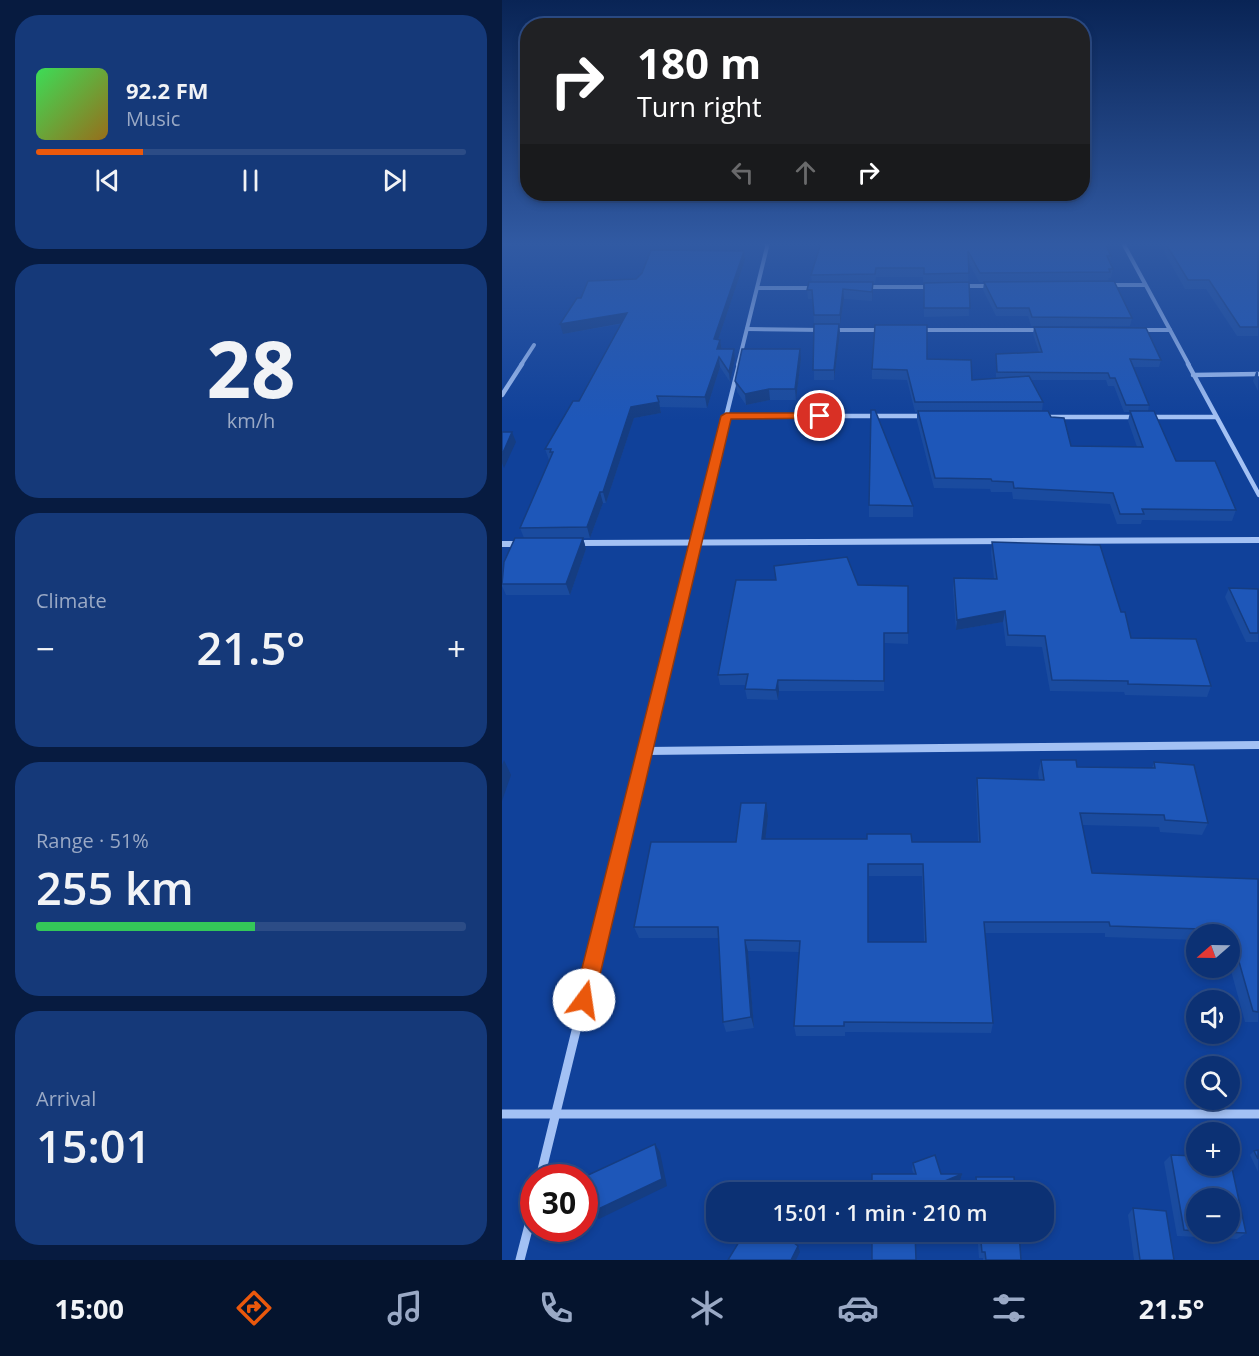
<!DOCTYPE html>
<html lang="en">
<head>
<meta charset="utf-8">
<style>
  :root { --surface:#0c3174; --page:#153979; --text:#f1f3f6; --muted:#9aa9c5; --line:#2c4c86; --accent:#ea580c }
  body { margin:0; font-family:"Open Sans",sans-serif; background:var(--page); color:var(--text); height:100vh; display:flex; flex-direction:column; font-size:22px; white-space:nowrap }
  * { box-sizing:border-box; margin:0 }
  p { font-size:20px; color:var(--muted) }
  .icon { flex:none; width:33px; height:33px; fill:none; stroke:currentColor; stroke-width:2; stroke-linecap:round; stroke-linejoin:round }
  .map { position:relative; flex:1; overflow:hidden }
  .details { display:flex; flex-direction:column; gap:15px; padding:15px; background:#071b40; width:502px }
  .details>* { flex:none }
  .guide { position:absolute; left:18px; top:18px; width:570px; height:183px; border-radius:24px; box-shadow:0 3px 9px #0003,0 0 0 2px var(--line); background:#202124; color:#fff; overflow:hidden }
  .needle { width:39px; rotate:250deg }
  .buttons { position:absolute; left:684px; top:924px; display:grid; gap:12px }
  .buttons a { display:grid; place-items:center; width:54px; height:54px; border-radius:50%; background:var(--surface); box-shadow:0 3px 9px #0003,0 0 0 2px var(--line); font-size:30px }
  .speed { position:absolute; left:18px; top:1164px; display:flex; gap:12px; font-size:30px; font-weight:700; text-align:center }
  .speed>* { display:grid; place-content:center; width:78px; height:78px; border-radius:50%; background:var(--surface); box-shadow:0 3px 9px #0003,0 0 0 2px var(--line); line-height:1 }
  .speed .limit { border:9px solid #d22; background:#fff; color:#111 }
  .pin { position:absolute; display:grid; place-items:center; width:51px; height:51px; color:#fff; margin:-26px; border:3px solid #fff; border-radius:50%; box-shadow:0 2px 6px #0007 }
  .me { position:absolute; width:66px; margin:-33px; rotate:14deg; stroke-linejoin:round; filter:drop-shadow(0 0 4px #0008) }
  .turn { display:flex; align-items:center; gap:21px; height:126px; padding:0 18px; font-size:27px }
  .turn .icon { width:78px; height:78px; stroke-width:2.5 }
  .turn b { display:block; font-size:42px; line-height:51px }
  .lanes { display:flex; align-items:center; height:57px; padding:0 18px; background:#0003; justify-content:center; gap:30px; direction:ltr }
  .lanes .off { opacity:.35 }
  .big { font-size:45px; font-weight:600; line-height:1.1 }
  .details .widget { flex:1; display:flex; flex-direction:column; justify-content:center; gap:9px; min-width:0; padding:0 21px; border-radius:24px; background:var(--page) }
  .details .dial { align-items:center; gap:0 }
  .dial b { font-size:78px; line-height:1 }
  .song { display:flex; align-items:center; gap:18px }
  .cover { width:72px; height:72px; border-radius:9px; background:linear-gradient(135deg,hsl(130 70% 55%),hsl(40 70% 35%)) }
  .played { height:6px; border-radius:3px; background:linear-gradient(90deg,var(--accent) 25%,var(--line) 25%) }
  .keys { display:flex; justify-content:space-around; direction:ltr }
  .heat { display:flex; justify-content:space-between; align-items:center; font-size:33px; direction:ltr }
  .charge { height:9px; border-radius:4px; background:linear-gradient(90deg,#34c759 51%,var(--line) 0) }
  .trip { position:absolute; left:204px; top:1182px; width:348px; height:60px; border-radius:24px; background:var(--surface); box-shadow:0 3px 9px #0003,0 0 0 2px var(--line); font-weight:600; line-height:60px; text-align:center }
  .menu { display:flex; height:96px; justify-content:space-around; align-items:center; background:#05142e; color:var(--muted) }
  .menu .icon { width:42px; height:42px }
  .menu .selected { color:var(--accent) }
  .menu b { font-size:27px; color:var(--text) }
  main { display:flex; flex:1; min-height:0 }
  .map>svg:first-child { display:block }
</style>
</head>
<body>
<main>
<section class="details">
<div class="widget">
<div class="song"><i class="cover"></i><div><b>92.2 FM</b><p>Music</p></div></div>
<div class="played"></div>
<div class="keys"><svg class="icon" aria-label="previous" viewBox="0 0 24 24"><path d="M18 5L8 12l10 7zM5 5v14"/></svg><svg class="icon" aria-label="pause" viewBox="0 0 24 24"><path d="M8 5v14M16 5v14"/></svg><svg class="icon" aria-label="next" viewBox="0 0 24 24"><path d="M6 5l10 7-10 7zM19 5v14"/></svg></div>
</div>
<div class="widget dial"><b>28</b><p>km/h</p></div>
<div class="widget"><p>Climate</p>
<div class="heat"><a>−</a><b class="big">21.5°</b><a>+</a></div>
</div>
<div class="widget"><p>Range · 51%</p><b class="big">255 km</b><div class="charge"></div></div>
<div class="widget"><p>Arrival</p><b class="big">15:01</b></div>
</section>
<div class="map">
<svg width="757" height="1260" viewBox="0 0 757 1260">
  <rect width="100%" height="100%" fill="#10419a"/>
  <g fill="none" stroke-linecap="round" stroke-linejoin="round">
    <!-- street-far4 -->
    <g stroke="#a3c1f4" stroke-width="4">
      <polyline points="621,243 687,365"/>
      <polyline points="608,285 643,285"/>
      <polyline points="461,286 487,286"/>
      <polyline points="365,287 430,287"/>
      <polyline points="256,288 313,288"/>
      <polyline points="245,329 320,330"/>
      <polyline points="330,330 380,330"/>
      <polyline points="417,330 539,330"/>
      <polyline points="639,330 668,330"/>
      <polyline points="19,365 32,345"/>
      <polyline points="236,365 266,243"/>
    </g>
    <!-- street-far3 -->
    <g stroke="#a3c1f4" stroke-width="4.5">
      <polyline points="686,364 757,495"/>
      <polyline points="691,375 757,374"/>
      <polyline points="0,395 20,364"/>
      <polyline points="224,416 423,416"/>
      <polyline points="541,417 633,417"/>
      <polyline points="646,417 714,417"/>
      <polyline points="199,518 237,364"/>
    </g>
    <!-- street-far2 -->
    <g stroke="#a3c1f4" stroke-width="6">
      <polyline points="76,543 757,540"/>
      <polyline points="0,544 18,544"/>
      <polyline points="152,711 199,517"/>
    </g>
    <!-- street-far1 -->
    <g stroke="#a3c1f4" stroke-width="8">
      <polyline points="143,751 757,745"/>
      <polyline points="93,954 152,710"/>
    </g>
    <!-- street -->
    <g stroke="#a3c1f4" stroke-width="9">
      <polyline points="0,1114 757,1114"/>
      <polyline points="38,1178 93,953"/>
      <polyline points="18,1260 32,1206"/>
    </g>
  </g>
  <!-- wall -->
  <g fill="#1a4b9f" fill-rule="evenodd">
    <polygon points="319,243 609,256 608,262 611,269 609,278 607,278 606,281 477,282 466,261 467,316 422,317 421,277 374,277 373,283 371,283 370,301 342,299 338,325 337,325 338,333 332,380 312,380 312,324 311,299 306,299 305,290 310,282 309,275"/>
    <polygon points="661,243 756,243 756,336 735,336 704,289 683,289 662,252 663,247"/>
    <polygon points="242,251 243,260 216,340 218,340 220,349 232,349 233,359 228,382 218,367 205,408 158,407 159,413 132,418 104,503 101,503 88,538 81,538 84,549 68,595 4,595 0,586 0,578 22,538 18,528 48,460 47,460 43,449 77,401 119,324 61,334 79,298 134,279"/>
    <polygon points="482,282 630,318 628,326 529,326 526,316 494,316 481,290"/>
    <path d="M532 327 659 360 657 367H631L647 405 646 411 674 461 734 510 730 521 640 520 639 524H615L608 504 511 499 510 492H489L488 489 432 488 415 421V412H413L405 380 370 379V369L425 359 470 380 494 379V354L537 352 531 334ZM529 380H604L606 386H612L622 412H628L626 421 635 447 569 446 549 417 540 411 541 402Z"/>
    <polygon points="299,359 294,400 268,400 244,405 235,392 233,381"/>
    <polygon points="754,372 756,372 756,391 751,381"/>
    <polygon points="367,505 411,506 411,517 367,517"/>
    <polygon points="490,542 619,612 629,638 709,686 705,697 623,695 622,692 548,691 540,647 504,646 501,622 454,630 451,589 452,578 492,579 489,553"/>
    <polygon points="356,585 406,633 406,644 382,643 382,691 277,691 276,700 245,699 243,689 244,685 218,685 216,675"/>
    <polygon points="727,588 756,589 756,642 744,642 723,597"/>
    <path d="M539 760 575 767 650 768 652 762 706 823 700 835 658 832 657 827 580 825 590 873 756 879V1022H743L728 967V934H694V940L603 937V933H483L491 1023 489 1033 343 1032V1036H294L292 1026 297 952 246 951 252 1028 224 1032 221 1022 217 938H137L132 927 266 816 263 839 410 842H476L474 790 475 778 537 780 536 773ZM367 876H420L422 942H366Z"/>
    <polygon points="756,1150 756,1172 748,1155 752,1151"/>
    <path d="M669 1155 744 1233 735 1239 675 1236 662 1162ZM694 1198 728 1232H694Z"/>
    <polygon points="411,1163 439,1174 460,1174 458,1181 412,1174 410,1170"/>
    <polygon points="474,1177 513,1192 472,1192 472,1184"/>
    <polygon points="631,1208 672,1260 632,1260 626,1215"/>
    <polygon points="475,1232 517,1232 519,1260 481,1260 481,1258 477,1258"/>
  </g>
  <!-- shaded-wall -->
  <g fill="#153d82">
    <polygon points="242,251 243,260 213,349 212,339"/>
    <polygon points="371,282 371,291 370,301 370,292"/>
    <polygon points="341,289 342,299 338,325 338,315"/>
    <polygon points="125,313 127,322 61,334 58,324"/>
    <polygon points="337,324 338,333 332,380 332,370"/>
    <polygon points="218,340 220,350 217,358 218,367 205,408 203,397"/>
    <polygon points="232,349 233,359 228,382 227,372"/>
    <polygon points="298,349 299,359 294,400 293,389"/>
    <polygon points="267,389 268,400 244,405 243,394"/>
    <polygon points="157,402 159,413 132,418 104,503 101,492 129,407"/>
    <polygon points="10,432 14,442 2,468 0,463 0,455"/>
    <polygon points="98,492 101,503 88,538 85,527"/>
    <polygon points="81,538 84,549 68,595 64,584"/>
    <polygon points="503,611 501,622 454,630 455,620"/>
    <polygon points="276,680 277,691 276,700 274,690"/>
    <polygon points="2,760 9,775 0,801 0,765"/>
    <polygon points="264,803 266,816 262,851 260,839"/>
    <polygon points="243,940 246,951 252,1028 249,1017"/>
    <polygon points="153,1144 158,1152 165,1186 97,1219 90,1212"/>
    <polygon points="460,1174 458,1181 430,1192 416,1192"/>
    <polygon points="296,1246 298,1252 294,1260 289,1260"/>
  </g>
  <!-- building -->
  <g fill="#1e57b9" stroke="#153d82" stroke-width="1.5" fill-rule="evenodd">
    <polygon points="319,243 603,243 609,256 605,256 611,269 607,269 608,272 478,273 466,251 467,273 422,274 422,268 374,268 373,274 309,275"/>
    <polygon points="668,243 756,243 756,327 738,327 707,280 686,280 664,244"/>
    <polygon points="149,250 242,251 212,339 218,340 215,349 232,349 227,372 217,357 203,397 155,396 157,402 129,407 101,492 98,492 85,527 18,528 51,452 48,452 49,449 43,449 71,401 77,401 125,313 58,324 75,298 79,298 86,281 134,279 140,273"/>
    <polygon points="612,281 630,318 530,317 527,308 495,308 482,282"/>
    <polygon points="307,282 371,282 370,292 341,289 338,315 312,315 310,290 305,290"/>
    <polygon points="467,282 468,308 422,308 422,283"/>
    <polygon points="312,324 337,324 332,370 311,370"/>
    <polygon points="373,325 425,325 425,359 469,360 470,380 527,376 541,402 413,402 405,370 370,369"/>
    <polygon points="532,327 644,328 659,360 628,359 647,405 624,405 613,378 608,378 606,373 495,372 494,354 540,352"/>
    <polygon points="240,349 298,349 293,389 267,389 243,394 233,381"/>
    <polygon points="369,410 373,410 411,506 367,505"/>
    <polygon points="416,411 546,411 549,417 562,418 569,446 641,447 628,411 652,411 674,461 713,461 734,510 640,509 642,514 618,514 611,493 512,488 511,482 490,481 489,479 433,478"/>
    <polygon points="0,432 10,432 0,455"/>
    <polygon points="13,538 81,538 64,584 0,584 2,562"/>
    <polygon points="490,542 598,545 619,612 623,612 629,638 694,639 709,686 626,684 626,681 550,680 543,636 506,635 503,611 455,620 452,578 495,579"/>
    <polygon points="345,557 356,585 406,586 406,633 382,633 382,681 276,680 274,690 243,689 246,674 216,675 234,580 274,580 272,566"/>
    <polygon points="727,588 756,589 756,633 748,633"/>
    <path d="M539 760H574L575 767 653 768 652 762 692 765 706 823 663 820 662 815 578 813 590 873 756 879V1012L751 1011 728 930 608 926 607 922H482L491 1023 342 1022V1026H292L298 941 243 940 249 1017 221 1022 216 927H132L149 842H234L239 803H264L260 839H365V834H409L410 842H478L475 778 542 780ZM366 864H421L424 942H366Z"/>
    <polygon points="153,1144 160,1179 90,1212 84,1176"/>
    <polygon points="756,1150 756,1159 752,1151"/>
    <polygon points="433,1155 439,1174 460,1174 416,1192 370,1192 370,1174 414,1174 411,1163"/>
    <polygon points="669,1155 694,1156 694,1166 728,1166 728,1159 744,1233 716,1232 728,1232 728,1198 694,1198 694,1231 682,1230"/>
    <polygon points="474,1177 512,1177 513,1192 475,1192"/>
    <polygon points="631,1208 664,1211 672,1260 638,1260"/>
    <polygon points="243,1232 277,1232 296,1246 289,1260 226,1260"/>
    <polygon points="370,1232 413,1232 414,1260 370,1260"/>
    <polygon points="478,1232 517,1232 519,1260 484,1260 483,1252 480,1252"/>
  </g>
  <!-- sky -->
  <linearGradient id="sky" x2="0" y2="1"><stop stop-color="#092455"/><stop offset="0.58" stop-color="#315aa3"/><stop offset="1" stop-color="#315aa3" stop-opacity="0"/></linearGradient>
  <rect width="757" height="420" fill="url(#sky)"/>
  <!-- route -->
  <polygon fill="#ea580c" stroke="#983908" stroke-width="1.5" points="318,413 323,416 321,418 229,419 92,1000 89,1007 82,1010 75,1007 72,1000 219,416 224,413"/>
</svg>
<div class="buttons">
<a><svg class="needle" viewBox="-14 -14 28 28"><path d="M0-13l5 13h-10z" fill="#e53935"/><path d="M0 13l5-13h-10z" fill="#9aa9c5"/></svg></a>
<a><svg class="icon" aria-label="sound" viewBox="0 0 24 24"><path d="M4 9h4l5-4v14l-5-4H4zM17 9q2 3 0 6"/></svg></a>
<a><svg class="icon" aria-label="search" viewBox="0 0 24 24"><circle cx="10" cy="10" r="6"/><path d="M15 15l6 6"/></svg></a>
<a>+</a>
<a>−</a>
</div>
<div class="speed"><div class="limit">30</div></div>
<div class="pin" style="left:318px;top:416px;background:#d93025"><svg class="icon" aria-label="arrive" viewBox="0 0 24 24"><path d="M6 21V4h12l-3 4 3 4H6"/></svg></div>
<svg class="me" style="left:82px;top:1000px" viewBox="-20 -20 40 40"><circle r="19" fill="#fff"/><path d="M0-13L10 11 0 6-10 11z" fill="#ea580c"/></svg>
<div class="trip">15:01 · 1 min · 210 m</div>
<div class="guide">
<div class="turn"><svg class="icon" aria-label="right" viewBox="0 0 24 24"><path d="M7 20v-9h11M14 6l5 5-5 5"/></svg><div><b>180 m</b>Turn right</div></div>
<div class="lanes"><svg class="icon off" aria-label="left" viewBox="0 0 24 24"><path d="M17 20v-9H6M10 6l-5 5 5 5"/></svg><svg class="icon off" aria-label="ahead" viewBox="0 0 24 24"><path d="M12 20V5M6 11l6-6 6 6"/></svg><svg class="icon" aria-label="right" viewBox="0 0 24 24"><path d="M7 20v-9h11M14 6l5 5-5 5"/></svg></div>
</div>
</div>
</main>
<nav class="menu">
<b>15:00</b>
<svg class="icon selected" aria-label="directions" viewBox="0 0 24 24"><path d="M12 3l9 9-9 9-9-9zM9 14v-3h6M13 9l2 2-2 2"/></svg>
<svg class="icon" aria-label="music" viewBox="0 0 24 24"><path d="M9 18V5l10-2v13"/><circle cx="6" cy="18" r="3"/><circle cx="16" cy="16" r="3"/></svg>
<svg class="icon" aria-label="phone" viewBox="0 0 24 24"><path d="M5 4h4l2 5-3 2q2 4 5 5l2-3 5 2v4C11 20 4 13 5 4z"/></svg>
<svg class="icon" aria-label="climate" viewBox="0 0 24 24"><path d="M12 3v18M4 7l16 10M4 17L20 7"/></svg>
<svg class="icon" aria-label="car" viewBox="0 0 24 24"><path d="M5 17H2v-5l4-1 3-4h7l3 4 3 1v5h-3M9 17h6M6 11h13"/><circle cx="7" cy="17" r="2"/><circle cx="17" cy="17" r="2"/></svg>
<svg class="icon" aria-label="filters" viewBox="0 0 24 24"><path d="M4 7h16M4 17h16"/><circle cx="9" cy="7" r="2"/><circle cx="15" cy="17" r="2"/></svg>
<b>21.5°</b>
</nav>
</body>
</html>
